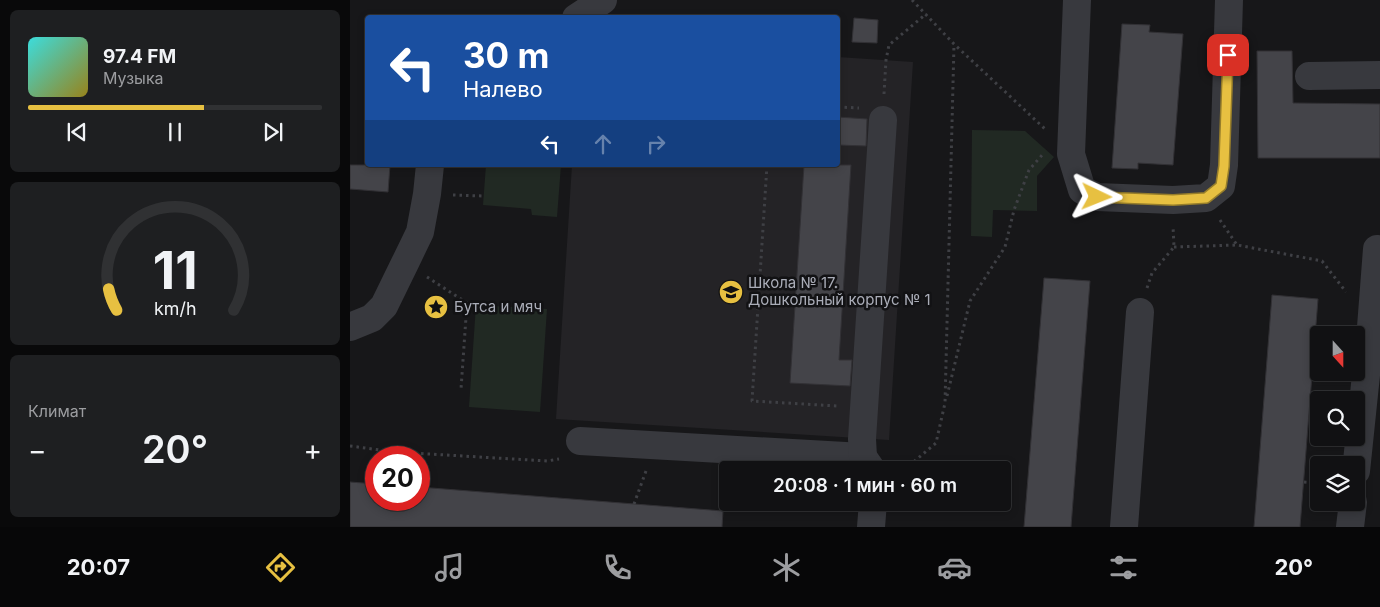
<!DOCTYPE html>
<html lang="ru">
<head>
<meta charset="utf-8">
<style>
  :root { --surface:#111113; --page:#1e1f21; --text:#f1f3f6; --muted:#9c9da0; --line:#303133; --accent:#e7c041 }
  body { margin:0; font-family:Inter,sans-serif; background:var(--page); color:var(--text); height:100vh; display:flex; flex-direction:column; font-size:19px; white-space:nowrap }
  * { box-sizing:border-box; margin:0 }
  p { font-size:16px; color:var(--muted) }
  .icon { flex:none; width:28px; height:28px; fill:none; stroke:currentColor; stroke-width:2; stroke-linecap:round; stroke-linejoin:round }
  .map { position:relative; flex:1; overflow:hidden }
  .panel { display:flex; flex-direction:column; gap:10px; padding:10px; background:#09090a; width:350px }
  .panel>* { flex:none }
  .hud { position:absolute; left:15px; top:15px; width:475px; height:152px; border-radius:5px; box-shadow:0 2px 8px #0003,0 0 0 1px var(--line); background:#1a4fa0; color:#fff; overflow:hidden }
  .needle { width:32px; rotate:159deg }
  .tools { position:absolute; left:960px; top:326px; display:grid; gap:10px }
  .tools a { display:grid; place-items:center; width:55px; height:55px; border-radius:5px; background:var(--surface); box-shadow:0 2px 8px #0003,0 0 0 1px var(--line); font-size:25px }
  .speed { position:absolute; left:15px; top:446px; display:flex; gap:10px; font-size:25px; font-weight:700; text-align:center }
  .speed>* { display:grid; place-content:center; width:65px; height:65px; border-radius:50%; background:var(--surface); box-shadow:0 2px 8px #0003,0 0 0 1px var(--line); line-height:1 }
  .speed .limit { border:8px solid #d22; background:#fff; color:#111 }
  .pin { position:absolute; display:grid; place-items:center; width:42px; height:42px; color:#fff; margin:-21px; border-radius:10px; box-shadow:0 2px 8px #0006 }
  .me { position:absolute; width:55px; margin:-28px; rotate:92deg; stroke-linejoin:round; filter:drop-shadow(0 0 4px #0008) }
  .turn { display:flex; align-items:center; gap:18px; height:105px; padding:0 15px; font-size:22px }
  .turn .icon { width:65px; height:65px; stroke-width:2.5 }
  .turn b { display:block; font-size:35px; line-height:42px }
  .lanes { display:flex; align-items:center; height:48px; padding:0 15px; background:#0003; justify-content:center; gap:25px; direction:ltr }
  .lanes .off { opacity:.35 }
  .big { font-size:38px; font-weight:600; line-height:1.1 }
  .panel .card { flex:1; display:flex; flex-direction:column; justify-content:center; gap:8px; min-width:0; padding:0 18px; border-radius:8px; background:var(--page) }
  .panel .dial { align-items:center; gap:0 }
  .dial svg { height:130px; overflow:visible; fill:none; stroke:var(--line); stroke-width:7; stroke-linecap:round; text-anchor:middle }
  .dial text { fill:var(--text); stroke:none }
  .song { display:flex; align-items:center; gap:15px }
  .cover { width:60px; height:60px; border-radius:8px; background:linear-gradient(135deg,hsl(180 70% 55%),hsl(50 70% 35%)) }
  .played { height:5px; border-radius:2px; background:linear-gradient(90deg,var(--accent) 60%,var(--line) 60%) }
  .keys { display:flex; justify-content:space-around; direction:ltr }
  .heat { display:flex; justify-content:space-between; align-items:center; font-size:28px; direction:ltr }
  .trip { position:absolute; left:369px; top:461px; width:292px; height:50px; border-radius:5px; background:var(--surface); box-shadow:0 2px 8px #0003,0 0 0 1px var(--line); font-weight:600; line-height:50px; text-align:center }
  .menu { display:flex; height:80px; justify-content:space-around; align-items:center; background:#070708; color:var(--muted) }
  .menu .icon { width:35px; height:35px }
  .menu .current { color:var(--accent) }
  .menu b { font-size:22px; color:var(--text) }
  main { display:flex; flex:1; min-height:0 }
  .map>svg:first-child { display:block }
</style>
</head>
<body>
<main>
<section class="panel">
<div class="card">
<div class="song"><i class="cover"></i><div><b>97.4 FM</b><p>Музыка</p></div></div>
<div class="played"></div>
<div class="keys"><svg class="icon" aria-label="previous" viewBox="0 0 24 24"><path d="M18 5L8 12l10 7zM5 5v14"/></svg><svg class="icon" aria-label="pause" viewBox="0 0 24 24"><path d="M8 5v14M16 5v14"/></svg><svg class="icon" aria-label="next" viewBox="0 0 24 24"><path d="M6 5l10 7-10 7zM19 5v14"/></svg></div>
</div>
<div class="card dial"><svg viewBox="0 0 100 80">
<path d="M14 69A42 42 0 1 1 86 69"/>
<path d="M14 69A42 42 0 0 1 9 56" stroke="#e7c041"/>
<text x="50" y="56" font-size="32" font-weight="700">11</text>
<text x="50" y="72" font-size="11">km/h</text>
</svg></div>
<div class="card"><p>Климат</p>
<div class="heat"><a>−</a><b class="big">20°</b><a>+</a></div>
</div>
</section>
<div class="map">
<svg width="1030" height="527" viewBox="0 0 1030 527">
  <rect width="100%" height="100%" fill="#171719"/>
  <!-- built -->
  <polygon fill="#242326" points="488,57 563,62 539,440 206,419 222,165 488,165"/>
  <!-- green -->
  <g fill="#212923">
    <polygon points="622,130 675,131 704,157 687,176 687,211 643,210 642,237 621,236"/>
    <polygon points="136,165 211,165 207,217 182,215 181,209 133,205"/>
    <polygon points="126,305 197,309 190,412 119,407"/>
  </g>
  <!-- building -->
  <g fill="#444449" stroke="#323135">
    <polygon points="504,18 528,20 527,43 502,42"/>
    <polygon points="772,24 800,25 799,32 833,34 823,165 788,163 788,169 762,168"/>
    <polygon points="907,51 942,51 943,103 1030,104 1030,158 908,158"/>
    <polygon points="488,117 517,119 516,146 488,145"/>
    <polygon points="0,165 40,165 38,192 0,189"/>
    <polygon points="454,165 501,165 489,360 502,360 500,386 440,383"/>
    <polygon points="694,278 740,281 721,527 674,527"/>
    <polygon points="922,295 968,299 950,527 904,527"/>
    <polygon points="0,482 26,484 26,500 69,500 69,487 373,511 372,527 0,527"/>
  </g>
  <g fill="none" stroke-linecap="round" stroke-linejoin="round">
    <!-- path -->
    <g stroke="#3f4045" stroke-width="3" stroke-dasharray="2.5 4" stroke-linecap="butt">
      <polyline points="562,0 604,44 695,129"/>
      <polyline points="534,94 536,60 539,45 576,14"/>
      <polyline points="488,107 509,108"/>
      <polyline points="417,165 402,401 488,406"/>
      <polyline points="103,195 134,196"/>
      <polyline points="870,220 887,245"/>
      <polyline points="824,247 887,245 972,261 996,292"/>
      <polyline points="77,277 117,303 111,389"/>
      <polyline points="797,288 802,273 824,247 823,226"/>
      <polyline points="965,336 969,337"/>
      <polyline points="597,396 620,301 655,247 664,210 679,170 693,154"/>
      <polyline points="960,407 969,408"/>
      <polyline points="0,446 45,452 197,461 209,459"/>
      <polyline points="554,470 586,443 595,403 604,44"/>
      <polyline points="954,482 969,483"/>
      <polyline points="284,504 296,471"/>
    </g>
    <!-- minor -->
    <g stroke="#38393e" stroke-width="28">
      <polyline points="727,0 721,154 732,190 747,197 823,200 856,198 871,186 874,165 879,0"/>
      <polyline points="226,18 253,0"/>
      <polyline points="959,76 1030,75"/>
      <polyline points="0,327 22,318 34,306 55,263 70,232 77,194 80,165"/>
      <polyline points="230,441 513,457 522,470"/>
      <polyline points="513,457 512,439 533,120"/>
      <polyline points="1006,471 1021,327 1027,249"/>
      <polyline points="521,527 523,502"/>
      <polyline points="774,527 790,312"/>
      <polyline points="1000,527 1003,502"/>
    </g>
  </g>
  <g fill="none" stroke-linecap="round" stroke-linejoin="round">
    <!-- route casing -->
    <g stroke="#967d2a" stroke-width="12">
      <polyline id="route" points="747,197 823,200 856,198 871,186 874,166 878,55"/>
    </g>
    <!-- route -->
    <use href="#route" stroke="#e7c041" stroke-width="9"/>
  </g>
  <!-- icons -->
  <defs>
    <g id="school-disc" transform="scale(1.25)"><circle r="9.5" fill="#e7c041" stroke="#121214"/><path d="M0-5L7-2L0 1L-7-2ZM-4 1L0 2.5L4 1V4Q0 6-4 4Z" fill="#111"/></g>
    <g id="sight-disc" transform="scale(1.25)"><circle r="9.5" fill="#e7c041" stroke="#121214"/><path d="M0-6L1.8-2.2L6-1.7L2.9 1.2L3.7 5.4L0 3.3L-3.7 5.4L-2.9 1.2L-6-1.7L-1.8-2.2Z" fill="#111"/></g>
  </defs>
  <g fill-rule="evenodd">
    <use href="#school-disc" x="381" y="292"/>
    <use href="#sight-disc" x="86" y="307"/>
  </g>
  <g text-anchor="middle" stroke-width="5" stroke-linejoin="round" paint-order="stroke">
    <!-- poi labels -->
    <g font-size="15" fill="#aaadb8" stroke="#121214" text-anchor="start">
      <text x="398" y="288">Школа № 17.<tspan x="398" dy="17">Дошкольный корпус № 1</tspan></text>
      <text x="104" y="312">Бутса и мяч</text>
    </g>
  </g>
</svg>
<div class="tools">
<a><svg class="needle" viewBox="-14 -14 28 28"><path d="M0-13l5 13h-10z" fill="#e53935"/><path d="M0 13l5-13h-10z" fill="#9c9da0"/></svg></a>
<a><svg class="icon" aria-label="search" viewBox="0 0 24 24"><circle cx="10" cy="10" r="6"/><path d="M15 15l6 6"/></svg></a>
<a><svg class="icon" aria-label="layers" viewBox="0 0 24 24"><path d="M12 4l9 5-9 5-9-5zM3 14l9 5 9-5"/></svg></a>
</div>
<div class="speed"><div class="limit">20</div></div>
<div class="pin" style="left:878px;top:55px;background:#d93025"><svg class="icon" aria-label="arrive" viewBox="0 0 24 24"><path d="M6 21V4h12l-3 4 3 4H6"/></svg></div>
<svg class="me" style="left:747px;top:197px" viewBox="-20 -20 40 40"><path d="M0-17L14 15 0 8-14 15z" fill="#e7c041" stroke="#fff" stroke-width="4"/></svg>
<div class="trip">20:08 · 1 мин · 60 m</div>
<div class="hud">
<div class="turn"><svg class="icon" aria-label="left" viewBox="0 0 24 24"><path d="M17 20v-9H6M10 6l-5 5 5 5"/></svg><div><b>30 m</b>Налево</div></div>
<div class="lanes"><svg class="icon" aria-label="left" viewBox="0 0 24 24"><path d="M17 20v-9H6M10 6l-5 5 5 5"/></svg><svg class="icon off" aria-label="ahead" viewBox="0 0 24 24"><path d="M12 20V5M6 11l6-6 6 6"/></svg><svg class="icon off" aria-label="right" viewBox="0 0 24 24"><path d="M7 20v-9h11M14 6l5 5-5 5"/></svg></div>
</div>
</div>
</main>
<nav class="menu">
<b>20:07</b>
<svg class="icon current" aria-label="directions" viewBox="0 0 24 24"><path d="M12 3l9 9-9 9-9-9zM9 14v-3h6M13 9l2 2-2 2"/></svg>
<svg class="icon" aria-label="music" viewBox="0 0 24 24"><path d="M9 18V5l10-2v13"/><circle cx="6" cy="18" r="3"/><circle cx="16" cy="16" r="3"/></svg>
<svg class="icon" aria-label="phone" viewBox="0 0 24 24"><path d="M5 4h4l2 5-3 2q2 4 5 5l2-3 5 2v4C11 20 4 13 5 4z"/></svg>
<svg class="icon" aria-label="climate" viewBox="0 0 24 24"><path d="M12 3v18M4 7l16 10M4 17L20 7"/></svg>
<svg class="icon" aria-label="car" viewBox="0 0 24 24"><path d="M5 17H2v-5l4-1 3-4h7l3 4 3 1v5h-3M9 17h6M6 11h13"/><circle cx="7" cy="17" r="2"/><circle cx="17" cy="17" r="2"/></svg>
<svg class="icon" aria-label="filters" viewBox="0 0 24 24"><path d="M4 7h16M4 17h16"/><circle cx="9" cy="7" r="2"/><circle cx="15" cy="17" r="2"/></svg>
<b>20°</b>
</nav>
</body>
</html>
